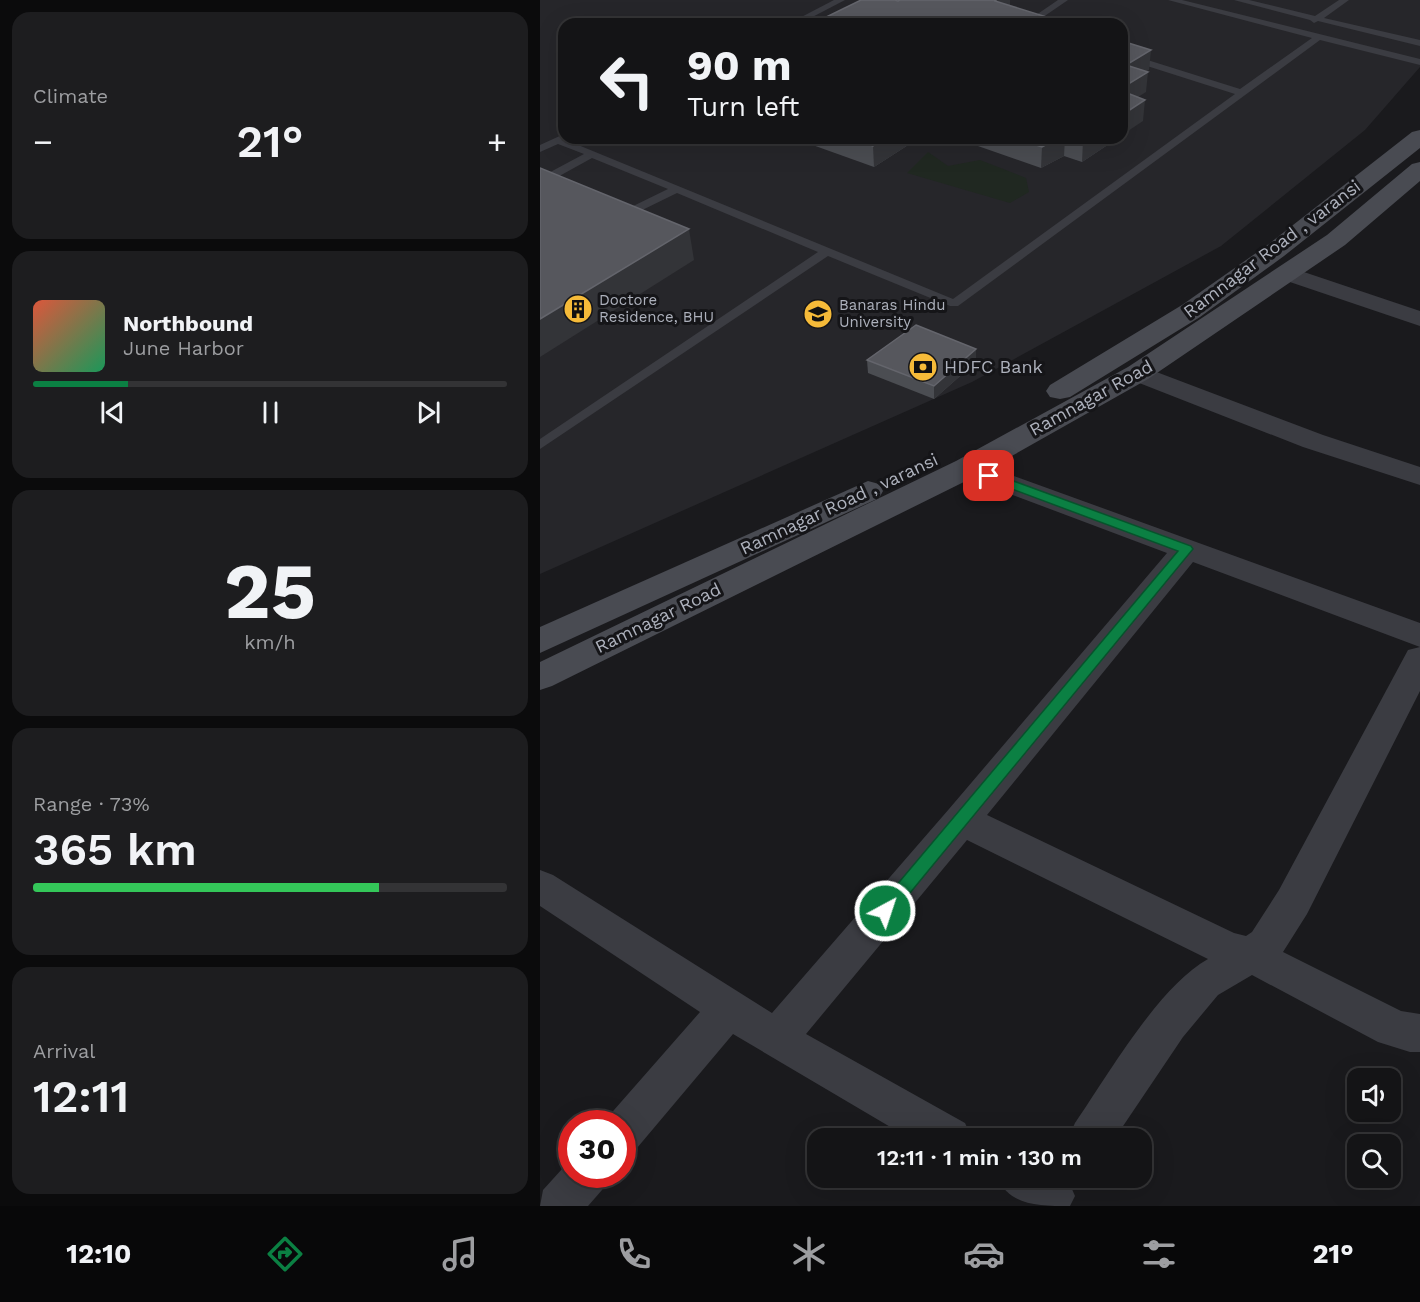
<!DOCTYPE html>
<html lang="en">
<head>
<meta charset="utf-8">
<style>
  :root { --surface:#141416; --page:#1d1d1f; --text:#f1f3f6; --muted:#9d9ea1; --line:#333335; --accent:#0b8043 }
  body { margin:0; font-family:"Work Sans",sans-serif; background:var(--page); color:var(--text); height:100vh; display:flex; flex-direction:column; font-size:22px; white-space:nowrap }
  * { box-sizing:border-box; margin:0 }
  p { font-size:20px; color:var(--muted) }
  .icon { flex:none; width:33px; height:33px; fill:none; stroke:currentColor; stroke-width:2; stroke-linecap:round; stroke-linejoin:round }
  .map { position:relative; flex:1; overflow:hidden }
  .details { display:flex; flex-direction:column; gap:12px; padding:12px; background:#0b0b0c; width:540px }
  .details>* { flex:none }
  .banner { position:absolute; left:18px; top:18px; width:570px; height:126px; border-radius:18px; box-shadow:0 6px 24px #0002,0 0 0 2px var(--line); background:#141416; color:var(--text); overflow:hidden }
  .fabs { position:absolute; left:807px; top:1068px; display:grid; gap:12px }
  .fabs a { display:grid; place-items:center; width:54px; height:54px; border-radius:12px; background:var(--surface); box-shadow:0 6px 24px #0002,0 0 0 2px var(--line); font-size:30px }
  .speed { position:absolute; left:18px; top:1110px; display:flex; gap:12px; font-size:30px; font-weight:700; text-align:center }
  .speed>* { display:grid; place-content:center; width:78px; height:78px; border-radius:50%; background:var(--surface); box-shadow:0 6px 24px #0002,0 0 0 2px var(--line); line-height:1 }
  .speed .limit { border:9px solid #d22; background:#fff; color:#111 }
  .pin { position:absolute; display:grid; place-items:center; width:51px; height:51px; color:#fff; margin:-26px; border-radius:12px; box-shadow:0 3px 9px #0006 }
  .me { position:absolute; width:66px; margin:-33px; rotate:40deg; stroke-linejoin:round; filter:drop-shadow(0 0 4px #0008) }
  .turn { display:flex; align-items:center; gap:21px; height:126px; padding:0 30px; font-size:27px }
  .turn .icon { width:78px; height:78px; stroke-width:2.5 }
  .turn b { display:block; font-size:42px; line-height:51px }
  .big { font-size:45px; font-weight:600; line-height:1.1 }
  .details .tile { flex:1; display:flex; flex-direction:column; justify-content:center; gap:9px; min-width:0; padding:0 21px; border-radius:18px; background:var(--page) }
  .details .dial { align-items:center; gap:0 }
  .dial b { font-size:78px; line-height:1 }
  .song { display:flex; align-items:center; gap:18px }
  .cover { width:72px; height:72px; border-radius:9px; background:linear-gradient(135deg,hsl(10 70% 55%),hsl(150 70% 35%)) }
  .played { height:6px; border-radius:3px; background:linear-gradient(90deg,var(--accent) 20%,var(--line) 20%) }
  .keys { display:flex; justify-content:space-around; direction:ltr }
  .heat { display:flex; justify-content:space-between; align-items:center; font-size:33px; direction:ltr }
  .charge { height:9px; border-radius:4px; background:linear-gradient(90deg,#34c759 73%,var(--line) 0) }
  .trip { position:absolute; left:267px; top:1128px; width:345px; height:60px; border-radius:18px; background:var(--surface); box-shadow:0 6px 24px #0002,0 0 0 2px var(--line); font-weight:600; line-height:60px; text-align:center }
  .dock { display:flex; height:96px; justify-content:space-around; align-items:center; background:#080809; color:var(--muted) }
  .dock .icon { width:42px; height:42px }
  .dock .on { color:var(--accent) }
  .dock b { font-size:27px; color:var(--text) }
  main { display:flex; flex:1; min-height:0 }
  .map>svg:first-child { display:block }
</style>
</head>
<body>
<main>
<section class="details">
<div class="tile"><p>Climate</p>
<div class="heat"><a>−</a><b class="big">21°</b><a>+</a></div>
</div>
<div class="tile">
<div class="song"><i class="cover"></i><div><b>Northbound</b><p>June Harbor</p></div></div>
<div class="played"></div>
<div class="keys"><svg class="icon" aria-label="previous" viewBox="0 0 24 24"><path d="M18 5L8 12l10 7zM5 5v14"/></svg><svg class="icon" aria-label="pause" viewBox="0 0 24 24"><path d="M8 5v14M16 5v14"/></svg><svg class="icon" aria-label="next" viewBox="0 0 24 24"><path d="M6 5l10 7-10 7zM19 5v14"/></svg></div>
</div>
<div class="tile dial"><b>25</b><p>km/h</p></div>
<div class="tile"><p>Range · 73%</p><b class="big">365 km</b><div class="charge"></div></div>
<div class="tile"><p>Arrival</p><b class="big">12:11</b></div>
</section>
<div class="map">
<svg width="880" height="1206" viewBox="0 0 880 1206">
  <rect width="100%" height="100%" fill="#1a1a1d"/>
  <!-- built -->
  <path fill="#26262a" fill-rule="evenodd" d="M0 0H880V67L825 130 681 246 432 382 0 574ZM24 24H582V138H24Z"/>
  <!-- green -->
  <polygon fill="#202821" points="388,152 408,166 440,160 486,178 489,192 470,203 367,173"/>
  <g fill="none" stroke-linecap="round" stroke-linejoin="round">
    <!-- lane -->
    <g fill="#3b3c42" fill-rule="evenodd">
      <polygon points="294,0 305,0 259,24 248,24"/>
      <polygon points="518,0 528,0 493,24 483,24"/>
      <polygon points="628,0 642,0 880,59 880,65 780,40 418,306 410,306 288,256 0,449 0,439 278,252 137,193 88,217 77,216 77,212 83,211 128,189 52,158 14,179 18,182 17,184 1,181 1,177 44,154 18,144 0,152 0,145 24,134 24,138 28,138 26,140 413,299 695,94 582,58 582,52 700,89 772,38"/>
      <polygon points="694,0 709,0 775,16 799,0 809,0 784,18 880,40 880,46 778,21 774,23 770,20"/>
    </g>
    <!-- street -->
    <g fill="#3b3c42" fill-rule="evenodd">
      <polygon points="749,267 880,311 880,326 741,279 737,274 741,269"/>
      <polygon points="598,365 783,435 880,467 880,485 763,447 589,379 585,373 589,367"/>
      <path d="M427 459 880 623V647L653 562 447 815 694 933 706 936 712 932 739 890 868 650 880 647V691L767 914 743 952 861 1011 880 1014V1052H870L838 1042 712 975 678 995 643 1037 575 1138H528L535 1123C568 1075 619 986 668 959L427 840 266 1034 425 1123 432 1138H369L193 1034 97 1148 82 1154V1124H64L67 1118 160 1012 0 906V870L13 875 232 1013 409 809 627 553 417 474 413 468 417 462Z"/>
      <polygon points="32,1158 32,1174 68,1174 62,1190 48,1206 0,1206 3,1190"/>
      <path d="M457 1178H523L528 1180 535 1196 530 1206C498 1206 471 1206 457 1178Z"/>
    </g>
    <!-- secondary -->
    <g fill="#494b52" fill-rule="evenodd">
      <polygon points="880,130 880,148 744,256 660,317 530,397 520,399 510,397 506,391 510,385 642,305 726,246 872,132"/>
      <polygon points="880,162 880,181 805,245 608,379 438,475 12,686 0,690 0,662 416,461 588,367 787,235 872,164"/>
      <polygon points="328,481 339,484 343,491 339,498 0,653 0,627"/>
    </g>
  </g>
  <!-- wall -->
  <g fill="#4b4d52">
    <polygon points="253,138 379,138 334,167"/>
    <polygon points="387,138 410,138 402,142"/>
    <polygon points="415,138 578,138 542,162 524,156 501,168"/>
    <polygon points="436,349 436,362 394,399 328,373 327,360"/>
  </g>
  <!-- shaded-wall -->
  <g fill="#333438">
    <polygon points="456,0 470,0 470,13 455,1"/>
    <polygon points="611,50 609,70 584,85 586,65"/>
    <polygon points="608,72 606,92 582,107 582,88"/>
    <polygon points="605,100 603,121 582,135 582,115"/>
    <polygon points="345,138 379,138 334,167 333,146"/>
    <polygon points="401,138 410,138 402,142"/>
    <polygon points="519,138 525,138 524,156 501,168 502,147"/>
    <polygon points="548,138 578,138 542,162 543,141"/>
    <polygon points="149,229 154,260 0,357 0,319"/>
    <polygon points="436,349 436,362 394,399 394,386"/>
  </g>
  <!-- building -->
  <g fill="#56575d" stroke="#64656c" stroke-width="1.5">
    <polygon points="321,0 355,0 358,1 360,0 456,0 455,1 529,24 272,24"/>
    <polygon points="582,41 611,50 586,65 608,72 582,88"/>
    <polygon points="582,91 605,100 582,115"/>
    <polygon points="310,138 345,138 333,146"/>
    <polygon points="475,138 519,138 502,147"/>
    <polygon points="534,138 548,138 543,141"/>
    <polygon points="0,168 149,229 0,319"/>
    <polygon points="376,325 436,349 394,386 327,360"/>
  </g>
  <!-- route -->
  <polygon fill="#0b8043" stroke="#07532c" stroke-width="1.5" points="449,472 651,546 653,549 351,916 345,918 339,916 336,911 339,906 638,551 445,479 443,476"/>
  <!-- icons -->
  <defs>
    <g id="building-disc" transform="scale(1.5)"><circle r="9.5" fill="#f6bb39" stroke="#151518"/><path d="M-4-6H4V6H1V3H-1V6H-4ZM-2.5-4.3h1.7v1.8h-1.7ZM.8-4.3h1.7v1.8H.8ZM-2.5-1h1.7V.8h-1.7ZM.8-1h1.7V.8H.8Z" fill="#111"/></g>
    <g id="university-disc" transform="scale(1.5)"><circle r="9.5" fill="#f6bb39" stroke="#151518"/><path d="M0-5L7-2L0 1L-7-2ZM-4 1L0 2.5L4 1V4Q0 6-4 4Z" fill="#111"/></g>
    <g id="bank-disc" transform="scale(1.5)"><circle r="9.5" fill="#f6bb39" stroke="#151518"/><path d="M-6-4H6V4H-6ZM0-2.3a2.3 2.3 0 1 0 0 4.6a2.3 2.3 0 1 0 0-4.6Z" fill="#111"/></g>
  </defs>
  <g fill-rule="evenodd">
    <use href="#building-disc" x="38" y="309"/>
    <use href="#university-disc" x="278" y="314"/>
    <use href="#bank-disc" x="383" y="367"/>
  </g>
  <g text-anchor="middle" stroke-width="6" stroke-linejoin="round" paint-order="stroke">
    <!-- far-poi labels -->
    <g font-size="15" fill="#adb1bc" stroke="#151518" text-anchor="start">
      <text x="59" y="305">Doctore<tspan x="59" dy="17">Residence, BHU</tspan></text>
      <text x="299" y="310">Banaras Hindu<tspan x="299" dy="17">University</tspan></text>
    </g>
    <!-- street labels -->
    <g font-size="18" fill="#adb1bc" stroke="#151518">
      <text transform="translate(732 249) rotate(-37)" y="6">Ramnagar Road , varansi</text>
      <text transform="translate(551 398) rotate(-29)" y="6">Ramnagar Road</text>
      <text transform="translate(299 504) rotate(-25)" y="6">Ramnagar Road , varansi</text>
      <text transform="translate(118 618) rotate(-26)" y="6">Ramnagar Road</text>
    </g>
    <!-- poi labels -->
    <g font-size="18" fill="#adb1bc" stroke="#151518" text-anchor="start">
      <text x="404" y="373">HDFC Bank</text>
    </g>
  </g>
</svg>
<div class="fabs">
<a><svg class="icon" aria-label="sound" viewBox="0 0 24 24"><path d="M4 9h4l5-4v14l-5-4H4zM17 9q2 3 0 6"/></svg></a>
<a><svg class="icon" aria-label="search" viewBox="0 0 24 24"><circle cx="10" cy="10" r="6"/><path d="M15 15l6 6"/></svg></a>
</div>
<div class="speed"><div class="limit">30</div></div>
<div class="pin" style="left:449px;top:476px;background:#d93025"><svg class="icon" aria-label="arrive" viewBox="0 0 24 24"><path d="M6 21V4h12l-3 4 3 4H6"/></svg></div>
<svg class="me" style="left:345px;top:911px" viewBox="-20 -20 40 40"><circle r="17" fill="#0b8043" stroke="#fff" stroke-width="3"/><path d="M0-11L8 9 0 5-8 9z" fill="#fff"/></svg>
<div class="trip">12:11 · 1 min · 130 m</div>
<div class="banner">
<div class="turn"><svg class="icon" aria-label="left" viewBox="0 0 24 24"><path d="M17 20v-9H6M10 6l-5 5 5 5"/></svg><div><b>90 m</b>Turn left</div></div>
</div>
</div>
</main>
<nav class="dock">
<b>12:10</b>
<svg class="icon on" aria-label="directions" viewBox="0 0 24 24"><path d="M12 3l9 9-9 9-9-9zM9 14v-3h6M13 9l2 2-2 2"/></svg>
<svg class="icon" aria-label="music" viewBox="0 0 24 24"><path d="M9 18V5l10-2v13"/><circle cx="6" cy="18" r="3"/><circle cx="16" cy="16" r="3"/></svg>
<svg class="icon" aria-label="phone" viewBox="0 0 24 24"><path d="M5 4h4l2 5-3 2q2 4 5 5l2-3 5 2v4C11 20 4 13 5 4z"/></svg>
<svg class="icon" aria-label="climate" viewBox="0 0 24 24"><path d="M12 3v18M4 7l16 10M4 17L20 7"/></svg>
<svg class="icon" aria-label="car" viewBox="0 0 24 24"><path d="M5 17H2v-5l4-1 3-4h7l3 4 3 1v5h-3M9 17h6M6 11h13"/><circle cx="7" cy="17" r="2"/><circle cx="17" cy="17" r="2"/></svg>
<svg class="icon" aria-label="filters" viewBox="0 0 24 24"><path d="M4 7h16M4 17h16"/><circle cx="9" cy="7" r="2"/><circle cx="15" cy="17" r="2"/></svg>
<b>21°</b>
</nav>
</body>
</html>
